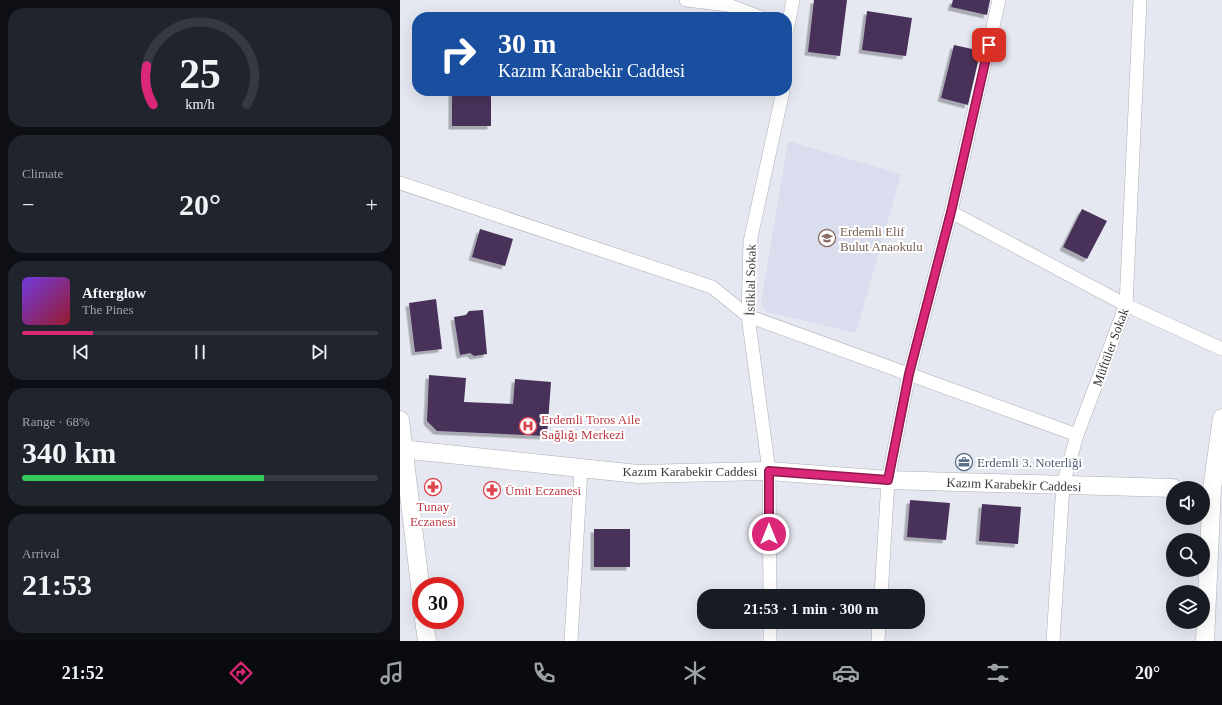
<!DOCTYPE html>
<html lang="en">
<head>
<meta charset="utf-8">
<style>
  :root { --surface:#171b24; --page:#20242c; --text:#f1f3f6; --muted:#9ea1a6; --line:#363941; --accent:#db2777 }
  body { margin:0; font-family:Georgia,serif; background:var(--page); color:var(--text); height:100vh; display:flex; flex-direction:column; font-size:15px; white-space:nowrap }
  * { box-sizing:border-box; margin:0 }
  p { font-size:13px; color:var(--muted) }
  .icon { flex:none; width:22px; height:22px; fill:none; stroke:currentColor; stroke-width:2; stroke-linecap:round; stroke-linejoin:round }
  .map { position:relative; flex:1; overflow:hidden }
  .panel { display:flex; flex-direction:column; gap:8px; padding:8px; background:#0d0f14; width:400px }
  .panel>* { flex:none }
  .top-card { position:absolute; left:12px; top:12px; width:380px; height:84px; border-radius:16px; box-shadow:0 4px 16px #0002; background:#1a4fa0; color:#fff; overflow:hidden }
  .buttons { position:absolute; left:766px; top:481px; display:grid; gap:8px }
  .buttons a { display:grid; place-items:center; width:44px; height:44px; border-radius:50%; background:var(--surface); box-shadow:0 4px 16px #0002; font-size:20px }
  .speed { position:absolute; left:12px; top:577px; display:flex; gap:8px; font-size:20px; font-weight:700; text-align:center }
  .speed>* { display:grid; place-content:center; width:52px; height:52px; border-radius:50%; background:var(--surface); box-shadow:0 4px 16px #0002; line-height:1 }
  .speed .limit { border:6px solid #d22; background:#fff; color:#111 }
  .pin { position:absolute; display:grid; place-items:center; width:34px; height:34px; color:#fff; margin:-17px; border-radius:8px; box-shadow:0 2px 6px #0006 }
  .me { position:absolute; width:44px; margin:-22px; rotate:0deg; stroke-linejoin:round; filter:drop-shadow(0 0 3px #0008) }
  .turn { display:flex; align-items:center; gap:14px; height:84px; padding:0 20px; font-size:18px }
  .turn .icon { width:52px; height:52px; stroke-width:2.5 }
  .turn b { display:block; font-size:28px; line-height:34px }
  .big { font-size:30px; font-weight:700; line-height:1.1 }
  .panel .tile { flex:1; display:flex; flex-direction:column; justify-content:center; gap:6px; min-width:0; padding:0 14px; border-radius:16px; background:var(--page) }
  .panel .dial { align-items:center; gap:0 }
  .dial svg { height:104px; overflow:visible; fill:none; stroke:var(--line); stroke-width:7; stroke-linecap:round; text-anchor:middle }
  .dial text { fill:var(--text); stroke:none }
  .song { display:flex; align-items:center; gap:12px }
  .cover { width:48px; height:48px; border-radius:6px; background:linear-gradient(135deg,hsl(260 70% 55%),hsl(350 70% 35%)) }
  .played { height:4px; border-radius:2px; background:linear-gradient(90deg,var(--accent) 20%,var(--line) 20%) }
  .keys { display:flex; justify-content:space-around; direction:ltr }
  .heat { display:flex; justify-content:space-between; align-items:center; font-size:22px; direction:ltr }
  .charge { height:6px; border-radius:3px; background:linear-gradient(90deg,#34c759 68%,var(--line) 0) }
  .trip { position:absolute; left:297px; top:589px; width:228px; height:40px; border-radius:16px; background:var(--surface); box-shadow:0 4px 16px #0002; font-weight:700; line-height:40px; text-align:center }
  .tabs { display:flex; height:64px; justify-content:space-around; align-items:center; background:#090b0e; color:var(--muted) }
  .tabs .icon { width:28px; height:28px }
  .tabs .on { color:var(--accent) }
  .tabs b { font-size:18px; color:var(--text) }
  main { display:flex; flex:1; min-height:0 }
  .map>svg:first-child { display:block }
</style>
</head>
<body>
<main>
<section class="panel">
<div class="tile dial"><svg viewBox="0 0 100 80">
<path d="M14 69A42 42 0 1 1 86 69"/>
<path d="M14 69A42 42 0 0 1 9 39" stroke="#db2777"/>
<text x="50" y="56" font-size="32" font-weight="700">25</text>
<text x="50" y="72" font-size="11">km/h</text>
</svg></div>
<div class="tile"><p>Climate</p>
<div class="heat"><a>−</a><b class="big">20°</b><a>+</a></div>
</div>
<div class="tile">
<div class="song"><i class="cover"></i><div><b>Afterglow</b><p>The Pines</p></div></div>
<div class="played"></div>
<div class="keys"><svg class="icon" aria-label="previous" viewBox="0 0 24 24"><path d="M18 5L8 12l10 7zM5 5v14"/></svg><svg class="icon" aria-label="pause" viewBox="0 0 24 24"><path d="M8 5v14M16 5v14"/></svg><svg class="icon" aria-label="next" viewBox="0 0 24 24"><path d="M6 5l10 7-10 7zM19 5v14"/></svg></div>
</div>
<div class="tile"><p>Range · 68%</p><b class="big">340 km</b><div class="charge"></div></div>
<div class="tile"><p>Arrival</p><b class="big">21:53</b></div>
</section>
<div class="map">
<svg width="822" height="641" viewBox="0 0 822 641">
  <defs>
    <filter id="shadow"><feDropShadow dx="-3.5" dy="3.5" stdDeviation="0" flood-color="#0004"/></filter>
  </defs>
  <rect width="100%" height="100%" fill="#e6e8f1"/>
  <!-- built -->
  <polygon fill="#dadded" points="388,141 501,174 456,333 367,312 361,303"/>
  <!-- building -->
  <g fill="#48305a" filter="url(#shadow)">
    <polygon points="414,0 447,0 440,56 408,52"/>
    <polygon points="553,0 590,0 587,15 551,7"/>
    <polygon points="467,11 512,18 506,56 462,50"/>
    <polygon points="554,45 581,51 568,105 541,98"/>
    <rect x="52" y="91" width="39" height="35"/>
    <polygon points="682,209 707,221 687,259 663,247"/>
    <polygon points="80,229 113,239 105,266 72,257"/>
    <polygon points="36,299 42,349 15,352 9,303"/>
    <polygon points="83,310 87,354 74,356 70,353 60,355 54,317 66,315 69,311"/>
    <polygon points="29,375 66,378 64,402 113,404 115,379 151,382 147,436 37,431 27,421"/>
    <polygon points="510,500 550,503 546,540 507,537"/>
    <polygon points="582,504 621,507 618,544 579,541"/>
    <rect x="194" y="529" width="36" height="38"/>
  </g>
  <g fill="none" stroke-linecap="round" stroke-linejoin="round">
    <!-- street casing -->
    <g stroke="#aeafb8" stroke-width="14">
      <g id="street">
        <polyline points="286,0 328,5 360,17"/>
        <polyline points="387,31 393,0"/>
        <polyline points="0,183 312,287 348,316 677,435"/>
        <polyline points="551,212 726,305 822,349"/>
        <polyline points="370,596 369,471 348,316 350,242 383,91"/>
        <polyline points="481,596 488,480 509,374 551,212 599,0"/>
        <polyline points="370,622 370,641"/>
        <polyline points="171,641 181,468"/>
        <polyline points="478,641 479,622"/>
        <polyline points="653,641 663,485 677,435 726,305 740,0"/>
      </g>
    </g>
    <!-- secondary casing -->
    <g stroke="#aeafb8" stroke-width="19">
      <g id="secondary">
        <polyline points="0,420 21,593"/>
        <polyline points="0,449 238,474 369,471 488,480 773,488"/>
        <polyline points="24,620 27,641"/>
        <polyline points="805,641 812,489 822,418"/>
      </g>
    </g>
    <!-- street -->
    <use href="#street" stroke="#fff" stroke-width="13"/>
    <!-- secondary -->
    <use href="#secondary" stroke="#fff" stroke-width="18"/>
  </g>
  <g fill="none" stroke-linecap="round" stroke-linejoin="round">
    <!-- route casing -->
    <g stroke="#8e194d" stroke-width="10">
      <polyline id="route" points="369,534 369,471 488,480 509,374 551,212 589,45"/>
    </g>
    <!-- route -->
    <use href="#route" stroke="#db2777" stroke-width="7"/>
  </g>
  <!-- icons -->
  <defs>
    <g id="school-ring" transform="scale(0.9)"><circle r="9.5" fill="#fff" stroke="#8d6e63" stroke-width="1.5"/><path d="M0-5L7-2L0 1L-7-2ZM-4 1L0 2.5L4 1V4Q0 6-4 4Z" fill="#8d6e63"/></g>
    <g id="hospital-ring" transform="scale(0.9)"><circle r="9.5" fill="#fff" stroke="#e0444e" stroke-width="1.5"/><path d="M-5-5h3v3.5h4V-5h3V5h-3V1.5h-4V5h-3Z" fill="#e0444e"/></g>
    <g id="office-ring" transform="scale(0.9)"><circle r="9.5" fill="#fff" stroke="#5c6f8a" stroke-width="1.5"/><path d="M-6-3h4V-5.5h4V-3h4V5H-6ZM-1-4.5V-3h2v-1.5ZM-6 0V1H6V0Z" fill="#5c6f8a"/></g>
    <g id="pharmacy-ring" transform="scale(0.9)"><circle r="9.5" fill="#fff" stroke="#e0444e" stroke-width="1.5"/><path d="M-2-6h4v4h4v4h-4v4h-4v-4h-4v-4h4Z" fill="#e0444e"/></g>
  </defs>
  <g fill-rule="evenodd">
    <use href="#school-ring" x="427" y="238"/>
    <use href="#hospital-ring" x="128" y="426"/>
    <use href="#office-ring" x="564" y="462"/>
    <use href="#pharmacy-ring" x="33" y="487"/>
    <use href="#pharmacy-ring" x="92" y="490"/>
  </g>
  <g text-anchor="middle" stroke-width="4" stroke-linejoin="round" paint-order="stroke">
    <!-- education labels -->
    <g font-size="13" fill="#785e54" stroke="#fff" text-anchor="start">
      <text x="440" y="236">Erdemli Elif<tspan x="440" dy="15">Bulut Anaokulu</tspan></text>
    </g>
    <!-- street labels -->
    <g font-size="13" fill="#39393d" stroke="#fff">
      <text transform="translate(350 280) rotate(-89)" y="5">İstiklal Sokak</text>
      <text transform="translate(710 347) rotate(-70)" y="5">Müftüler Sokak</text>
      <text x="290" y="476">Kazım Karabekir Caddesi</text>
      <text transform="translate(614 484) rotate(2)" y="5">Kazım Karabekir Caddesi</text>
    </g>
    <!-- health labels -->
    <g font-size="13" fill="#be3a42" stroke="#fff" text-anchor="start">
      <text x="141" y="424">Erdemli Toros Aile<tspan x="141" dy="15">Sağlığı Merkezi</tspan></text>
      <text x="105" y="495">Ümit Eczanesi</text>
      <text x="33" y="511" text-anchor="middle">Tunay<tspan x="33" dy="15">Eczanesi</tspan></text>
    </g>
    <!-- service labels -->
    <g font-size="13" fill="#4e5e75" stroke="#fff" text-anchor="start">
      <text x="577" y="467">Erdemli 3. Noterliği</text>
    </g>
  </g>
</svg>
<div class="buttons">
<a><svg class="icon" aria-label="sound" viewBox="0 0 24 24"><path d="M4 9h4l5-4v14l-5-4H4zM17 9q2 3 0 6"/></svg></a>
<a><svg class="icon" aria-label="search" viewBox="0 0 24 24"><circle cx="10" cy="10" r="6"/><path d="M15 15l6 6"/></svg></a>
<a><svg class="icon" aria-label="layers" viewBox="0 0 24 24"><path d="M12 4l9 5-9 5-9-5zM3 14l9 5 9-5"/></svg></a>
</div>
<div class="speed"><div class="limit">30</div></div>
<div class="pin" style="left:589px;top:45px;background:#d93025"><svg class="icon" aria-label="arrive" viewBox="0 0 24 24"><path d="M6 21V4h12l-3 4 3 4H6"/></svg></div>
<svg class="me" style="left:369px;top:534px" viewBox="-20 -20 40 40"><circle r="17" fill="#db2777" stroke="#fff" stroke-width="3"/><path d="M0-11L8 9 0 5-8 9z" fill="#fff"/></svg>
<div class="trip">21:53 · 1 min · 300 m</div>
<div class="top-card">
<div class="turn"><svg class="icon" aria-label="right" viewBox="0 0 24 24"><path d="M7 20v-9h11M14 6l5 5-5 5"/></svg><div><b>30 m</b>Kazım Karabekir Caddesi</div></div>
</div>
</div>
</main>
<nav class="tabs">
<b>21:52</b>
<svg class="icon on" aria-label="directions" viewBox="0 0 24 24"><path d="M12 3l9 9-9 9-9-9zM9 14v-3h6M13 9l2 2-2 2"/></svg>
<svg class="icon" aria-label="music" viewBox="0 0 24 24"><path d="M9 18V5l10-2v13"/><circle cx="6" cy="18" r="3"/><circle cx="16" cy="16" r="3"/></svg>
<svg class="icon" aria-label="phone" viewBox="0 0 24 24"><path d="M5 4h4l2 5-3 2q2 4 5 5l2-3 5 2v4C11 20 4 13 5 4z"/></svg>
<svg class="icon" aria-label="climate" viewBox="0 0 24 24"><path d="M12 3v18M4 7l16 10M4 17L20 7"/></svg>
<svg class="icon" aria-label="car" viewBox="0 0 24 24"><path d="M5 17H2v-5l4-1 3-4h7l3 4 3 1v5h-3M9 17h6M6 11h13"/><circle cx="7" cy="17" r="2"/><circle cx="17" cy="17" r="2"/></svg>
<svg class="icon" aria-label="filters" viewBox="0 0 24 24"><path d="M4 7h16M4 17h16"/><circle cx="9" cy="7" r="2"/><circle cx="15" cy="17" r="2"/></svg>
<b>20°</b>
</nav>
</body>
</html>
